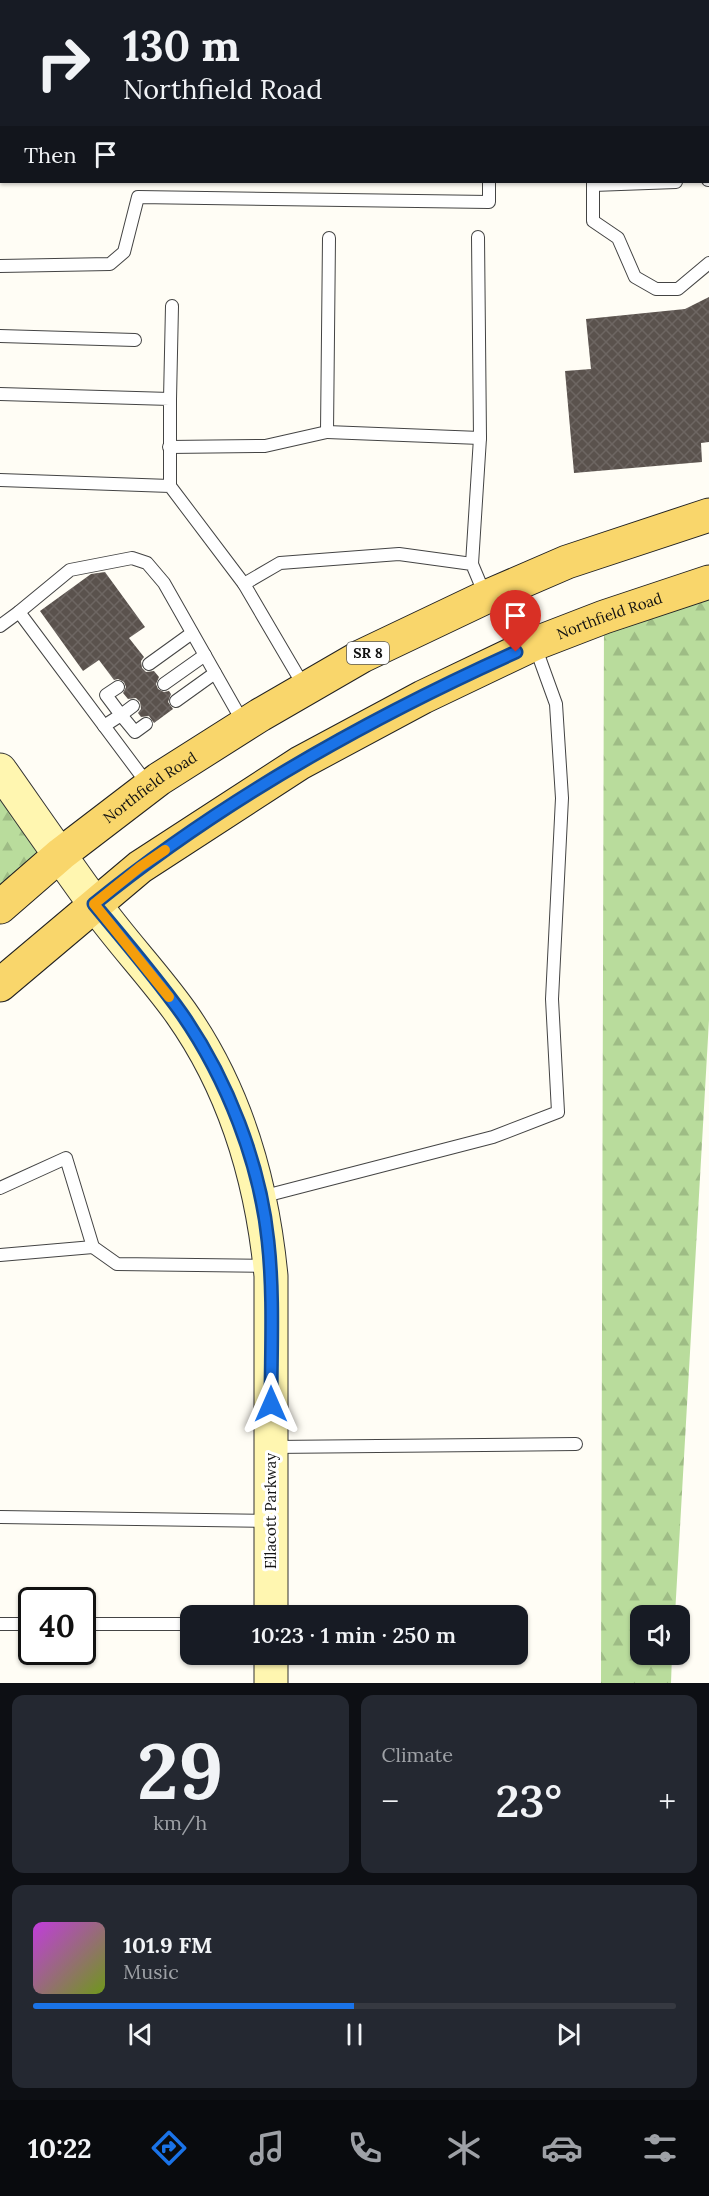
<!DOCTYPE html>
<html lang="en">
<head>
<meta charset="utf-8">
<style>
  :root { --surface:#171b24; --page:#242831; --text:#f1f3f6; --muted:#9ea1a6; --line:#363941; --accent:#1a73e8 }
  body { margin:0; font-family:Lora,serif; background:var(--page); color:var(--text); height:100vh; display:flex; flex-direction:column; font-size:22px; white-space:nowrap }
  * { box-sizing:border-box; margin:0 }
  p { font-size:20px; color:var(--muted) }
  .icon { flex:none; width:33px; height:33px; fill:none; stroke:currentColor; stroke-width:2; stroke-linecap:round; stroke-linejoin:round }
  .map { position:relative; height:1683px; overflow:hidden }
  .side { display:flex; flex-direction:column; gap:12px; padding:12px; background:#0d0f14; flex:1 }
  .side>* { flex:none }
  .guide { position:absolute; left:0px; top:0px; width:710px; height:183px; box-shadow:0 2px 4px #0004; background:#171b24; color:var(--text); overflow:hidden }
  .controls { position:absolute; left:630px; top:1605px; display:grid; gap:12px }
  .controls a { display:grid; place-items:center; width:60px; height:60px; border-radius:12px; background:var(--surface); box-shadow:0 2px 4px #0004; font-size:30px }
  .speed { position:absolute; left:18px; top:1587px; display:flex; gap:12px; font-size:30px; font-weight:700; text-align:center }
  .speed>* { display:grid; place-content:center; width:78px; height:78px; border-radius:50%; background:var(--surface); box-shadow:0 2px 4px #0004; line-height:1 }
  .speed .limit { border:3px solid #111; border-radius:9px; background:#fff; color:#111 }
  .pin { position:absolute; display:grid; place-items:center; width:51px; height:51px; color:#fff; margin:-62px -26px; border-radius:50% 50% 50% 0; rotate:-45deg; box-shadow:0 0 6px #0007 }
  .pin .icon { rotate:45deg }
  .me { position:absolute; width:66px; margin:-33px; rotate:0deg; stroke-linejoin:round; filter:drop-shadow(0 0 4px #0008) }
  .turn { display:flex; align-items:center; gap:21px; height:126px; padding:0 24px; font-size:27px }
  .turn .icon { width:78px; height:78px; stroke-width:2.5 }
  .turn b { display:block; font-size:42px; line-height:51px }
  .then { display:flex; align-items:center; height:57px; padding:0 24px; background:#0003; gap:12px; font-size:22px }
  .big { font-size:45px; font-weight:600; line-height:1.1 }
  .side .widget { flex:1; display:flex; flex-direction:column; justify-content:center; gap:9px; min-width:0; padding:0 21px; border-radius:12px; background:var(--page) }
  .side .dial { align-items:center; gap:0 }
  .dial b { font-size:78px; line-height:1 }
  .song { display:flex; align-items:center; gap:18px }
  .cover { width:72px; height:72px; border-radius:9px; background:linear-gradient(135deg,hsl(290 70% 55%),hsl(80 70% 35%)) }
  .played { height:6px; border-radius:3px; background:linear-gradient(90deg,var(--accent) 50%,var(--line) 50%) }
  .keys { display:flex; justify-content:space-around; direction:ltr }
  .heat { display:flex; justify-content:space-between; align-items:center; font-size:33px; direction:ltr }
  .side .tiles { flex:1; display:grid; gap:12px; grid-template-columns:1fr 1fr }
  .widget:last-child { grid-column:span 2 }
  .trip { position:absolute; left:180px; top:1605px; width:348px; height:60px; border-radius:12px; background:var(--surface); box-shadow:0 2px 4px #0004; font-weight:600; line-height:60px; text-align:center }
  .tab-bar { display:flex; height:96px; justify-content:space-around; align-items:center; background:#090b0e; color:var(--muted) }
  .tab-bar .icon { width:42px; height:42px }
  .tab-bar .selected { color:var(--accent) }
  .tab-bar b { font-size:27px; color:var(--text) }
  .map>svg:first-child { display:block }
</style>
</head>
<body>
<div class="map">
<svg width="709" height="1683" viewBox="0 0 709 1683">
  <defs>
    <pattern id="forest-firs" width="22" height="20" patternUnits="userSpaceOnUse" patternTransform="scale(1.5)"><rect width="22" height="20" fill="#b9dc9c"/><path d="M5 1l3.5 6h-7zM16 11l3.5 6h-7z" fill="#9ebc85"/></pattern>
    <pattern id="building-cross-hatch" width="8" height="8" patternUnits="userSpaceOnUse" patternTransform="scale(1.5)"><rect width="8" height="8" fill="#5a524d"/><path d="M0 0l8 8M0 8l8-8" fill="none" stroke="#6d6662"/></pattern>
  </defs>
  <rect width="100%" height="100%" fill="#fffdf5"/>
  <!-- forest -->
  <g fill="url(#forest-firs)">
    <polygon points="709,582 709,1020 675,1615 640,1616 640,1654 672,1655 671,1683 601,1683 604,617"/>
    <polygon points="0,770 61,854 0,907"/>
  </g>
  <!-- building -->
  <g fill="url(#building-cross-hatch)">
    <polygon points="709,297 709,442 701,443 702,462 574,473 565,371 591,369 586,319 685,309"/>
    <polygon points="105,572 145,627 129,638 144,657 141,661 142,668 146,672 154,671 159,677 156,684 158,689 164,692 169,691 171,694 168,702 173,709 154,723 149,716 141,717 138,713 141,709 140,702 136,698 128,699 123,693 126,687 124,682 118,679 114,680 99,660 83,671 40,611 91,574"/>
  </g>
  <g fill="none" stroke-linecap="round" stroke-linejoin="round">
    <!-- lane casing -->
    <g stroke="#444" stroke-width="14">
      <g id="lane">
        <polyline points="359,0 360,2"/>
        <polyline points="118,2 120,0"/>
        <polyline points="499,2 500,0"/>
        <polyline points="590,2 590,0"/>
        <polyline points="0,25 2,25"/>
        <polyline points="708,180 709,180"/>
        <polyline points="593,182 593,185 676,182"/>
        <polyline points="593,185 593,221 618,238 635,277 656,289 678,289 709,263"/>
        <polyline points="0,266 110,264 124,252 138,197 489,202 489,182"/>
        <polyline points="0,336 135,340"/>
        <polyline points="0,394 170,399 170,486"/>
        <polyline points="170,399 172,306"/>
        <polyline points="327,432 480,438"/>
        <polyline points="169,447 265,446 327,432 329,238"/>
        <polyline points="0,480 170,486 244,584 305,688"/>
        <polyline points="472,564 480,438 478,237"/>
        <polyline points="244,584 280,563 399,554 472,564 485,595"/>
        <polyline points="19,612 70,570 132,558 147,563 164,583 244,724"/>
        <polyline points="0,626 19,612 149,786"/>
        <polyline points="149,664 192,633"/>
        <polyline points="164,684 205,655"/>
        <polyline points="118,687 106,695 121,715 133,706"/>
        <polyline points="176,701 215,673"/>
        <polyline points="104,726 121,715 135,732 146,724"/>
        <polyline points="0,1188 66,1158 93,1247 117,1264 269,1266"/>
        <polyline points="261,1197 493,1137 558,1112 552,999 562,798 556,704 535,646"/>
        <polyline points="0,1255 93,1247"/>
        <polyline points="272,1447 576,1444"/>
        <polyline points="0,1517 270,1521"/>
        <polyline points="0,1624 32,1624"/>
        <polyline points="82,1624 190,1624"/>
      </g>
    </g>
    <!-- secondary casing -->
    <g stroke="#333" stroke-width="35">
      <g id="secondary">
        <path d="M0 770C31 814 62 859 94 903 121 941 154 975 181 1013 236 1091 262 1182 271 1276V1616"/>
        <polyline points="271,1654 271,1683"/>
      </g>
    </g>
    <!-- primary casing -->
    <g stroke="#222" stroke-width="35">
      <g id="primary">
        <path id="s1" d="M0 907 61 854 159 779 260 715 362 656 486 597 567 562 709 515"/>
        <path id="s2" d="M0 985 140 867 300 763 423 697 534 644 604 617 709 582"/>
      </g>
    </g>
    <!-- lane -->
    <use href="#lane" stroke="#fff" stroke-width="12"/>
    <!-- secondary -->
    <use href="#secondary" stroke="#fff6b0" stroke-width="33"/>
    <!-- primary -->
    <use href="#primary" stroke="#f9d66b" stroke-width="33"/>
  </g>
  <g fill="none" stroke-linecap="round" stroke-linejoin="round">
    <!-- route casing -->
    <g stroke="#114b97" stroke-width="15">
      <path id="route" d="M271 1404C271 1350 274 1295 268 1241 260 1163 227 1079 182 1014 155 976 124 940 94 904 221 801 367 719 516 652"/>
    </g>
    <!-- route -->
    <use href="#route" stroke="#1a73e8" stroke-width="10"/>
    <!-- slow -->
    <polyline stroke="#f59e0b" stroke-width="10" points="165,850 140,867 94,904 169,997"/>
  </g>
  <g text-anchor="middle" stroke-width="6" stroke-linejoin="round" paint-order="stroke">
    <!-- shield labels -->
    <rect fill="#fff" stroke="#585858" stroke-width="1.5" x="347" y="642" width="42" height="22" rx="4.5"/>
    <g font-size="14" font-weight="bold" fill="#111">
      <text x="368" y="658">SR 8</text>
    </g>
    <!-- street labels -->
    <g font-size="15" fill="#111" stroke="#fff">
      <text dy="5" stroke="none"><textPath href="#s2" startOffset="717">Northfield Road</textPath></text>
      <text dy="5" stroke="none"><textPath href="#s1" startOffset="192">Northfield Road</textPath></text>
      <text transform="translate(271 1511) rotate(-90)" y="5">Ellacott Parkway</text>
    </g>
  </g>
</svg>
<div class="controls">
<a><svg class="icon" aria-label="sound" viewBox="0 0 24 24"><path d="M4 9h4l5-4v14l-5-4H4zM17 9q2 3 0 6"/></svg></a>
</div>
<div class="speed"><div class="limit">40</div></div>
<div class="pin" style="left:516px;top:652px;background:#d93025"><svg class="icon" aria-label="arrive" viewBox="0 0 24 24"><path d="M6 21V4h12l-3 4 3 4H6"/></svg></div>
<svg class="me" style="left:271px;top:1404px" viewBox="-20 -20 40 40"><path d="M0-17L14 15 0 8-14 15z" fill="#1a73e8" stroke="#fff" stroke-width="4"/></svg>
<div class="trip">10:23 · 1 min · 250 m</div>
<div class="guide">
<div class="turn"><svg class="icon" aria-label="right" viewBox="0 0 24 24"><path d="M7 20v-9h11M14 6l5 5-5 5"/></svg><div><b>130 m</b>Northfield Road</div></div>
<div class="then">Then<svg class="icon" aria-label="arrive" viewBox="0 0 24 24"><path d="M6 21V4h12l-3 4 3 4H6"/></svg></div>
</div>
</div>
<section class="side">
<div class="tiles">
<div class="widget dial"><b>29</b><p>km/h</p></div>
<div class="widget"><p>Climate</p>
<div class="heat"><a>−</a><b class="big">23°</b><a>+</a></div>
</div>
<div class="widget">
<div class="song"><i class="cover"></i><div><b>101.9 FM</b><p>Music</p></div></div>
<div class="played"></div>
<div class="keys"><svg class="icon" aria-label="previous" viewBox="0 0 24 24"><path d="M18 5L8 12l10 7zM5 5v14"/></svg><svg class="icon" aria-label="pause" viewBox="0 0 24 24"><path d="M8 5v14M16 5v14"/></svg><svg class="icon" aria-label="next" viewBox="0 0 24 24"><path d="M6 5l10 7-10 7zM19 5v14"/></svg></div>
</div>
</div>
</section>
<nav class="tab-bar">
<b>10:22</b>
<svg class="icon selected" aria-label="directions" viewBox="0 0 24 24"><path d="M12 3l9 9-9 9-9-9zM9 14v-3h6M13 9l2 2-2 2"/></svg>
<svg class="icon" aria-label="music" viewBox="0 0 24 24"><path d="M9 18V5l10-2v13"/><circle cx="6" cy="18" r="3"/><circle cx="16" cy="16" r="3"/></svg>
<svg class="icon" aria-label="phone" viewBox="0 0 24 24"><path d="M5 4h4l2 5-3 2q2 4 5 5l2-3 5 2v4C11 20 4 13 5 4z"/></svg>
<svg class="icon" aria-label="climate" viewBox="0 0 24 24"><path d="M12 3v18M4 7l16 10M4 17L20 7"/></svg>
<svg class="icon" aria-label="car" viewBox="0 0 24 24"><path d="M5 17H2v-5l4-1 3-4h7l3 4 3 1v5h-3M9 17h6M6 11h13"/><circle cx="7" cy="17" r="2"/><circle cx="17" cy="17" r="2"/></svg>
<svg class="icon" aria-label="filters" viewBox="0 0 24 24"><path d="M4 7h16M4 17h16"/><circle cx="9" cy="7" r="2"/><circle cx="15" cy="17" r="2"/></svg>
</nav>
</body>
</html>
